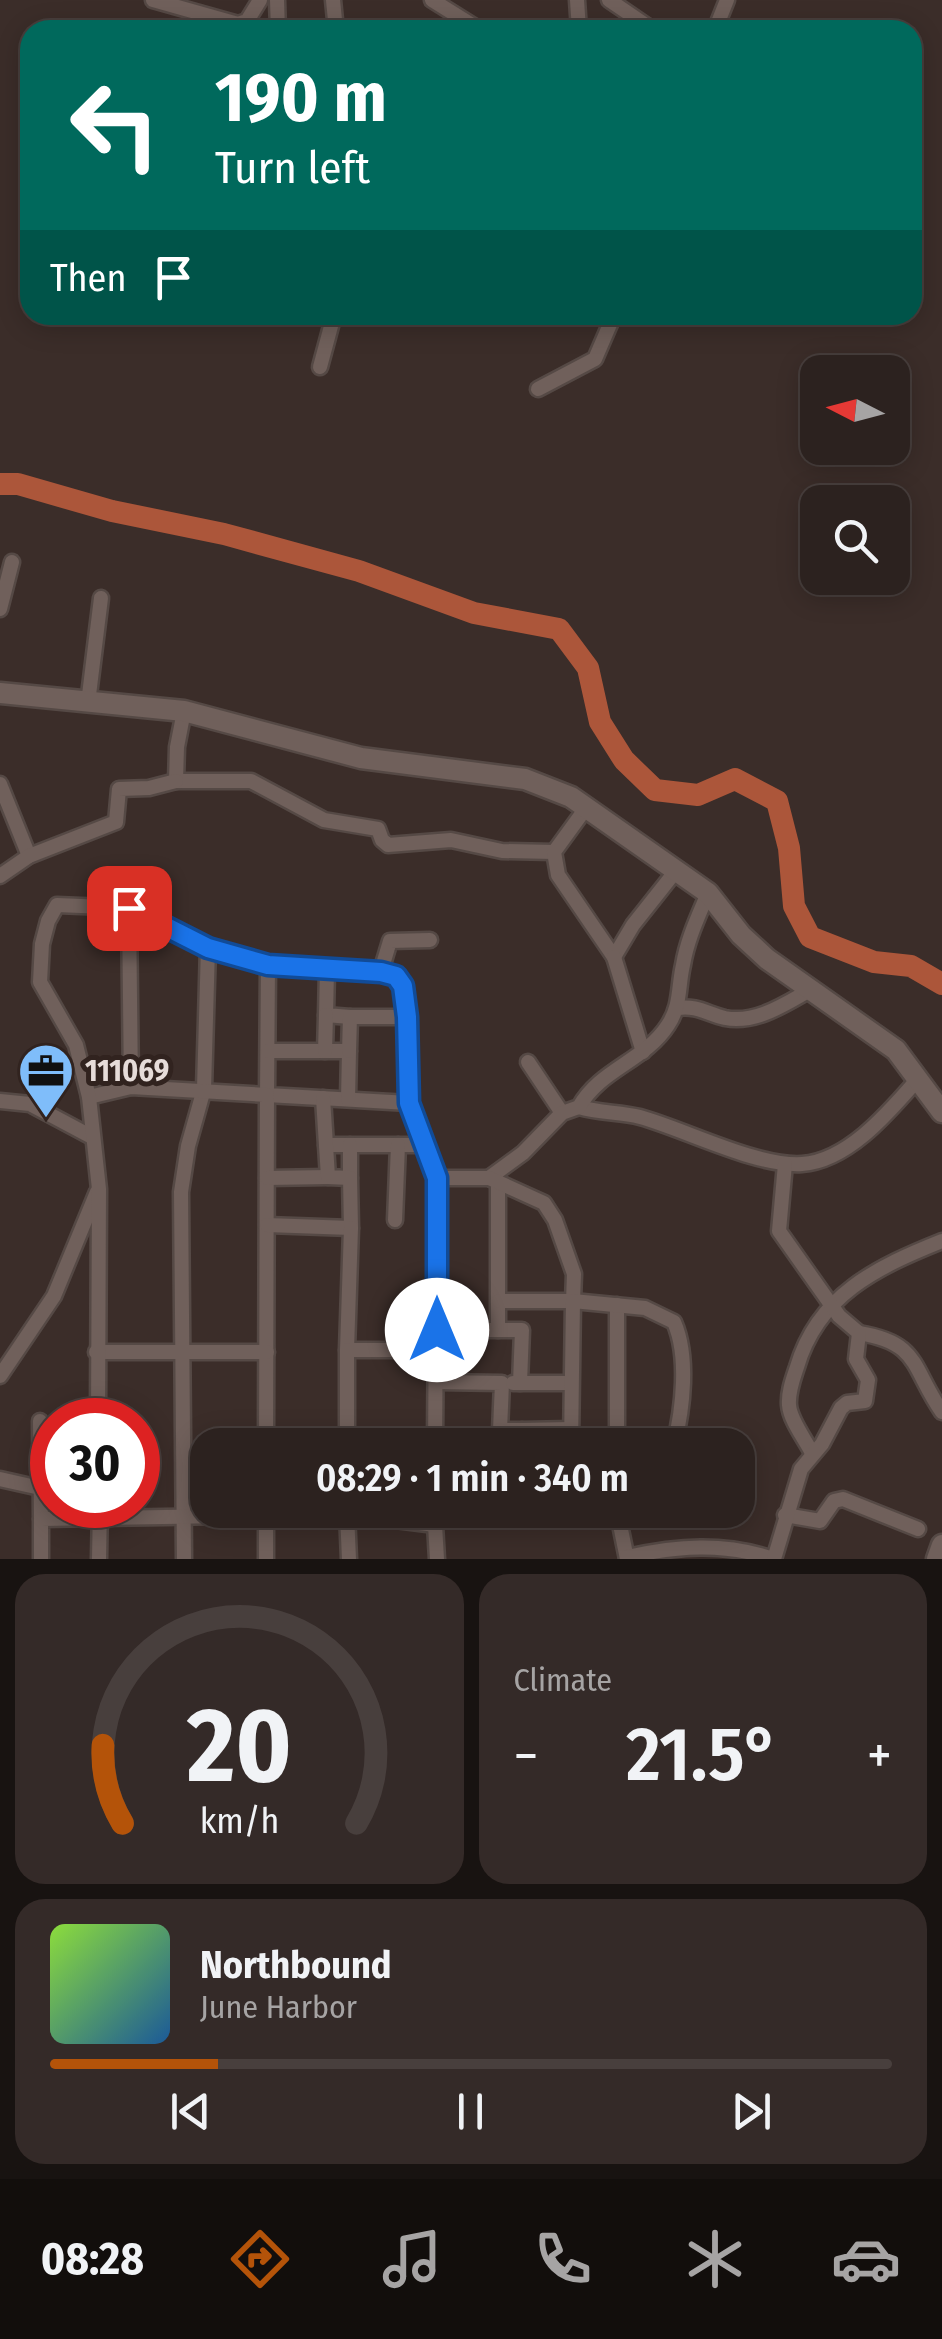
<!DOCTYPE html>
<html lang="en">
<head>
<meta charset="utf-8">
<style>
  :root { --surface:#2c221f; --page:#342a28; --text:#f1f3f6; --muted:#a6a4a4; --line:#483f3d; --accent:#b45309 }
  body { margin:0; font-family:"Fira Sans Condensed",sans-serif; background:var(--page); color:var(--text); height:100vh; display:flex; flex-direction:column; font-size:38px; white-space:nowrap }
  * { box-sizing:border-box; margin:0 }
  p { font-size:32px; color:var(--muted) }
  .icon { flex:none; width:55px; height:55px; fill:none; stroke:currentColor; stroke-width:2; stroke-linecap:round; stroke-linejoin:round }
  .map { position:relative; height:1559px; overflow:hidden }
  .drawer { display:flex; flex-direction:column; gap:15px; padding:15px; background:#181311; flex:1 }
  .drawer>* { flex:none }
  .hud { position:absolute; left:20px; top:20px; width:902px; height:305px; border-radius:30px; box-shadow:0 5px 25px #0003,0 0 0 2px var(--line); background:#00695c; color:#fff; overflow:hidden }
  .needle { width:65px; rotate:276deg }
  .tools { position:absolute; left:800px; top:355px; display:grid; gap:20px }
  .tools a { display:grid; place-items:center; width:110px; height:110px; border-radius:20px; background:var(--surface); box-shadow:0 5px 25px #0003,0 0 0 2px var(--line); font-size:50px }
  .speed { position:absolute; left:30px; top:1398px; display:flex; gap:20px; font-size:50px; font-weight:700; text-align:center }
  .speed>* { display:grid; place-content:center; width:130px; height:130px; border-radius:50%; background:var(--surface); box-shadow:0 5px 25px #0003,0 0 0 2px var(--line); line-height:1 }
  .speed .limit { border:15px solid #d22; background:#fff; color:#111 }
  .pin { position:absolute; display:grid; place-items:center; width:85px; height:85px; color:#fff; margin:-42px; border-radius:20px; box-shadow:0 5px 15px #0006 }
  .me { position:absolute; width:110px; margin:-55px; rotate:0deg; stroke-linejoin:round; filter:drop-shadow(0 0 8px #0008) }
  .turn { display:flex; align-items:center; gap:35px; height:210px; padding:0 30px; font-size:45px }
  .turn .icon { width:130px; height:130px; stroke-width:2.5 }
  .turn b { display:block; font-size:70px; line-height:85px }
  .then { display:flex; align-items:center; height:95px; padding:0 30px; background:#0003; gap:20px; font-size:38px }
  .big { font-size:75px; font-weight:600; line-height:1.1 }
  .drawer .card { flex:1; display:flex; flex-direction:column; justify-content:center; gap:15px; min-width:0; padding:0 35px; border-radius:30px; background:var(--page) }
  .drawer .dial { align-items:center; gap:0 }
  .dial svg { height:260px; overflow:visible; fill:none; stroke:var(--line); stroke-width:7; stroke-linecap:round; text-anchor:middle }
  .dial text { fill:var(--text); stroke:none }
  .song { display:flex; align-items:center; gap:30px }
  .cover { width:120px; height:120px; border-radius:15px; background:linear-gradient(135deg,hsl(90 70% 55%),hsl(210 70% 35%)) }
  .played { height:10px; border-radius:5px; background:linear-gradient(90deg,var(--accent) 20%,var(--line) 20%) }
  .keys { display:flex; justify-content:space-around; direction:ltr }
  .heat { display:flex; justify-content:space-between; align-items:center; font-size:55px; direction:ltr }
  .drawer .tiles { flex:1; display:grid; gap:15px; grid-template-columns:1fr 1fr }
  .card:last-child { grid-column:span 2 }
  .trip { position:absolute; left:190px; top:1428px; width:565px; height:100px; border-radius:30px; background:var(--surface); box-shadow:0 5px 25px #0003,0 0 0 2px var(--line); font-weight:600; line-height:100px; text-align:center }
  .menu { display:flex; height:160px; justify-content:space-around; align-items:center; background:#120e0c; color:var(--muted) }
  .menu .icon { width:70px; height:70px }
  .menu .current { color:var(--accent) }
  .menu b { font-size:45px; color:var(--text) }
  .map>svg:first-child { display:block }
</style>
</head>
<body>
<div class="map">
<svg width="942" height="1559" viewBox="0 0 942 1559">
  <rect width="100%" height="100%" fill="#3b2d29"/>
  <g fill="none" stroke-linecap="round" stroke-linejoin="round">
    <!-- river -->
    <polyline stroke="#ac563a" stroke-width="22" points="0,484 18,484 112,511 224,534 359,571 474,613 559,629 588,668 600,722 624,760 655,790 698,795 735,779 777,801 789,848 794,906 810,937 874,962 911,966 942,984"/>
    <!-- street casing -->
    <g stroke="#554945" stroke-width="19">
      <g id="street">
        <polyline points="153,0 238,24 247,21 260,0"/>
        <polyline points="277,0 278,30"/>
        <polyline points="333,0 336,30"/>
        <polyline points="432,0 480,30"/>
        <polyline points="577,0 579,30"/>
        <polyline points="609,0 653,30"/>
        <polyline points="715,30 727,0"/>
        <polyline points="320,367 334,315"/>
        <polyline points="538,389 595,359 614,315"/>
        <polyline points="0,609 12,562"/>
        <polyline points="88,703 101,598"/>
        <polyline points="184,711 177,747 176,781 251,781 324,820 378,829 382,840 388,845 451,840 502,851 554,852"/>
        <polyline points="0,784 29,856"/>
        <polyline points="586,808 554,852 558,875 614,957 633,925 675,872"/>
        <polyline points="0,876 29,856 116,822 119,789 149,788 176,781"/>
        <polyline points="129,908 208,947 204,1089 188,1146 181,1192 184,1559"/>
        <path d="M208 947 268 965 267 1095 409 1103C408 1067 415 1006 396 976L381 971 268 965"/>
        <polyline points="614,957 643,1052"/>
        <polyline points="327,970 326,1015 350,1017"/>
        <polyline points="381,971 390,941 430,940"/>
        <path d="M678 1008C696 1005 708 1014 725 1018 756 1024 785 1004 810 990"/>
        <polyline points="268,1051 349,1051 348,1099"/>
        <polyline points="325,1051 326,1015"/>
        <polyline points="349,1051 350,1017 407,1017"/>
        <polyline points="528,1062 562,1113"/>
        <polyline points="89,1097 131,1087 267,1095 266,1445"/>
        <polyline points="0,1101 30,1104 92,1137"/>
        <polyline points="409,1103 437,1178"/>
        <path d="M579 1107C599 1113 620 1112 640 1117 684 1129 757 1167 802 1164 848 1161 889 1112 917 1080"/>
        <polyline points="326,1145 425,1145"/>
        <polyline points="350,1145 350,1178"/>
        <polyline points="267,1178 328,1177"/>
        <path d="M489 1178 523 1153 562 1113 579 1107C600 1069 645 1061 668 1025 681 1006 678 986 683 965 687 940 698 917 708 893"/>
        <polyline points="498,1182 498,1330"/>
        <polyline points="395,1220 398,1145"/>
        <polyline points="267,1225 351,1228 350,1178 328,1177 323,1098"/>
        <polyline points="351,1228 347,1350 438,1350"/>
        <polyline points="617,1305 617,1445"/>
        <polyline points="437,1330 522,1330 520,1383"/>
        <path d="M859 1333C920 1343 911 1367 942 1412"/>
        <polyline points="347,1350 347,1445"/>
        <polyline points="96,1352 267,1352"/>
        <polyline points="0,1376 54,1296 97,1192"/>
        <polyline points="438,1382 502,1383 500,1430 522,1430 521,1445"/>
        <polyline points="513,1383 571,1383"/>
        <polyline points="98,1420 99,1189 89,1097 76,1045 40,982 42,944 48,921 57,905 129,908 131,1087"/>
        <polyline points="40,1421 41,1519"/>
        <polyline points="522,1430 571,1429"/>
        <polyline points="435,1445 437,1178 489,1178 544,1203 555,1220 574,1274 573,1301 499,1301"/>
        <polyline points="499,1445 500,1430"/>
        <path d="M571 1445 573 1301 645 1308 674 1322C689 1356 683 1409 674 1445"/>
        <path d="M812 1453C805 1439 790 1420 789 1405 788 1392 793 1379 797 1367 818 1295 877 1267 942 1241"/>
        <polyline points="0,1479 40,1488"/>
        <polyline points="347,1510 347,1514 435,1525 435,1510"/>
        <polyline points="617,1510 627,1559"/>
        <polyline points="266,1511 266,1559"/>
        <polyline points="785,1515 820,1521 834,1501 843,1499 918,1529"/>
        <polyline points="435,1525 437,1559"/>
        <path d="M627 1557C677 1546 724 1542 773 1559"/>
        <polyline points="41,1559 41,1519 347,1514 349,1559"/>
        <polyline points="99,1559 100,1505"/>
        <polyline points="774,1559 801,1469 822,1444 841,1408 847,1403 865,1401 868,1380 856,1359 859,1333 839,1316 779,1231 785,1164"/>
      </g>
    </g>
    <!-- secondary casing -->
    <g stroke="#554945" stroke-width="25">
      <g id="secondary">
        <polyline points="0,693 184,711 361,758 525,779 571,797 708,893 741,935 767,959 896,1050 942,1112"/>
        <polyline points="937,1559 942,1545"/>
      </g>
    </g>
    <!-- street -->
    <use href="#street" stroke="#70605b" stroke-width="14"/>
    <!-- secondary -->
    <use href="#secondary" stroke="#70605b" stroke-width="20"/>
  </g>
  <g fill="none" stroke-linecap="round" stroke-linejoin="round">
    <!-- route casing -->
    <g stroke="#114b97" stroke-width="25">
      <polyline id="route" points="129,908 208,948 268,965 381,972 396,976 403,986 407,1017 409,1103 437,1178 437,1330"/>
    </g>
    <!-- route -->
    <use href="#route" stroke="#1a73e8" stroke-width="18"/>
  </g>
  <!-- icons -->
  <defs>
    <g id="office-pin" transform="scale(2.875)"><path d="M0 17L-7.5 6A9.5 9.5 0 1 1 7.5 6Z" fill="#7fbdfa" stroke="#31231f"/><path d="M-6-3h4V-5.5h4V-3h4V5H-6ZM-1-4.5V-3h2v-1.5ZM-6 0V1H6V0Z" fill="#111"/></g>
  </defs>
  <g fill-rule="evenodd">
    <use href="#office-pin" x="46" y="1071"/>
  </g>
  <g text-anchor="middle" stroke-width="10" stroke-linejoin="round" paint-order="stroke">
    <!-- poi labels -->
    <g font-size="30" font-weight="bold" fill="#e6dcd9" stroke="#31231f" text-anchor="start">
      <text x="85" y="1081">111069</text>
    </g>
  </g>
</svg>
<div class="tools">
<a><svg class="needle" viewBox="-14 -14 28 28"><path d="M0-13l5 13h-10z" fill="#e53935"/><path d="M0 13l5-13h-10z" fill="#a6a4a4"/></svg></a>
<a><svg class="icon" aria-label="search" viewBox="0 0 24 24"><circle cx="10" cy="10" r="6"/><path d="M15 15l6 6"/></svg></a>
</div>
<div class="speed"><div class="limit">30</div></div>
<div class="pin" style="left:129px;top:908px;background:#d93025"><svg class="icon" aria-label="arrive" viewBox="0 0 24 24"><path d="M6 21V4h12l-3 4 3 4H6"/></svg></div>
<svg class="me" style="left:437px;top:1330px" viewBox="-20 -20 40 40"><circle r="19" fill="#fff"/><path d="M0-13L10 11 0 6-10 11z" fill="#1a73e8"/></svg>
<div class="trip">08:29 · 1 min · 340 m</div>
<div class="hud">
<div class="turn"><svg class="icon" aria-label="left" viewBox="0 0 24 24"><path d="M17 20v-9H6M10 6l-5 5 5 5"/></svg><div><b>190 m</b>Turn left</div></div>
<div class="then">Then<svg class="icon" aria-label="arrive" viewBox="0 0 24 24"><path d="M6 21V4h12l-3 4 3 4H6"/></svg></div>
</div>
</div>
<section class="drawer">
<div class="tiles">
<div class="card dial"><svg viewBox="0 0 100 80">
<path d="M14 69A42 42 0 1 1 86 69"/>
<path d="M14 69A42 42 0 0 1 8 45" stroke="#b45309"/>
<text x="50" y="56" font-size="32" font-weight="700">20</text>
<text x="50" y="72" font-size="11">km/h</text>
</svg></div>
<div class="card"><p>Climate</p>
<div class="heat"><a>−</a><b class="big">21.5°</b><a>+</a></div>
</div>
<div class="card">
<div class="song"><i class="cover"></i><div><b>Northbound</b><p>June Harbor</p></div></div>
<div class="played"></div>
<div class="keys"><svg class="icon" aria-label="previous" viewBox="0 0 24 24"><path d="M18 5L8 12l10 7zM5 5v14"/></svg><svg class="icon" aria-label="pause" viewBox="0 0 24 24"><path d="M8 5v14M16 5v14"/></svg><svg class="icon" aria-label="next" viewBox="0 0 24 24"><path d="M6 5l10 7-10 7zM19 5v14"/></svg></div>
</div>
</div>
</section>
<nav class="menu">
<b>08:28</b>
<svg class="icon current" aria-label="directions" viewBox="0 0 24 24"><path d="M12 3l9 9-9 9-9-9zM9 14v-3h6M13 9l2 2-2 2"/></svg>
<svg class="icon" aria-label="music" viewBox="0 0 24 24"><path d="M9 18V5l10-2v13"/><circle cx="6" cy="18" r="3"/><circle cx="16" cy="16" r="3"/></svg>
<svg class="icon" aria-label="phone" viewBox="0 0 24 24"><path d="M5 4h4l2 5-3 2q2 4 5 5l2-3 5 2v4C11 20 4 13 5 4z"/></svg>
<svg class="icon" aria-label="climate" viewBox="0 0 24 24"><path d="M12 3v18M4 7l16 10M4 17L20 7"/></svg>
<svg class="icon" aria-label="car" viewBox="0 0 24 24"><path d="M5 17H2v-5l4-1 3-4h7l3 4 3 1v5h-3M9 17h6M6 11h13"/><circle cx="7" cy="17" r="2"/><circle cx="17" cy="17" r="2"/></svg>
</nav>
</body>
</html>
